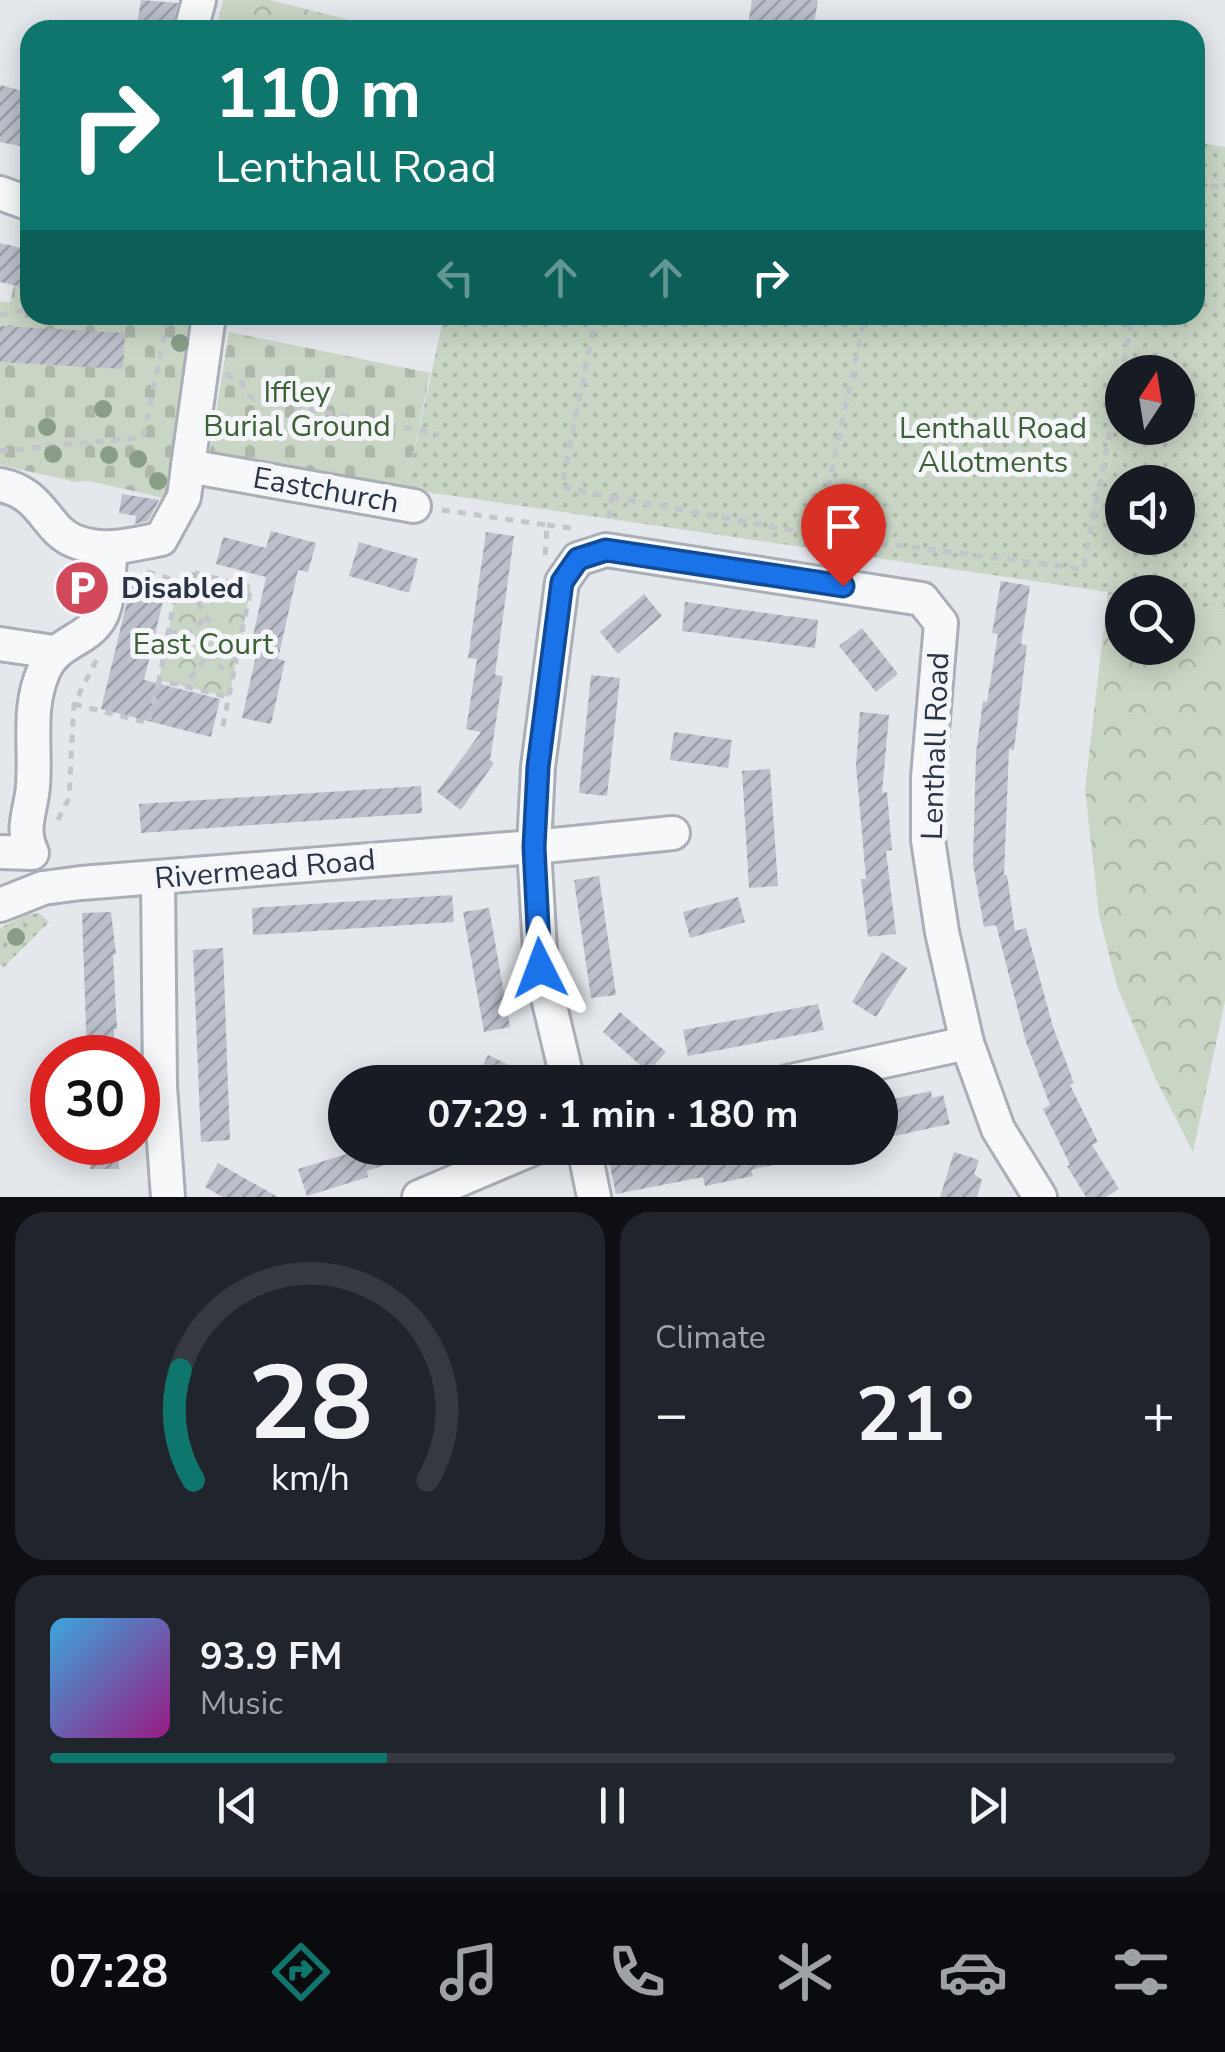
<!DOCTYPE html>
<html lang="en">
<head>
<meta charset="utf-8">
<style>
  :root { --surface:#171b24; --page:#20242c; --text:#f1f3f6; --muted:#9ea1a6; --line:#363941; --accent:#0f766e }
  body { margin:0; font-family:"Nunito Sans",sans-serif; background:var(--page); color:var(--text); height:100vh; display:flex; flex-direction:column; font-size:38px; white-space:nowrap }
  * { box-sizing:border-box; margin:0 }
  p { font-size:32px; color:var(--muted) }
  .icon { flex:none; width:55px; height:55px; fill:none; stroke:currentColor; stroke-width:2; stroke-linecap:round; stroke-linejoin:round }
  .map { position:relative; height:1197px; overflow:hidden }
  .sheet { display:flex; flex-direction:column; gap:15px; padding:15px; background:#0d0f14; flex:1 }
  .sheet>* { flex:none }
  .hud { position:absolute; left:20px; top:20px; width:1185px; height:305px; border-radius:30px; box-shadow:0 5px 25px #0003; background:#0f766e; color:#fff; overflow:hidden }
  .needle { width:65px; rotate:12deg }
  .fabs { position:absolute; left:1105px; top:355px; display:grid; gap:20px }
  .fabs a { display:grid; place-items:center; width:90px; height:90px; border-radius:50%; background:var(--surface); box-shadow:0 5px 25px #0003; font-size:50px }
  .speed { position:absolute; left:30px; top:1035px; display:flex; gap:20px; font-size:50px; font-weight:700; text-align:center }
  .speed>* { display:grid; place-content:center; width:130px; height:130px; border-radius:50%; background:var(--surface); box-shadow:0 5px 25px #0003; line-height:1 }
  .speed .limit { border:15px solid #d22; background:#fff; color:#111 }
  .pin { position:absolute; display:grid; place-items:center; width:85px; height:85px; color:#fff; margin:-102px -42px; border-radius:50% 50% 50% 0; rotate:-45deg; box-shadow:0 0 10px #0007 }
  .pin .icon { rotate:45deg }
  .me { position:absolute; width:110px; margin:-55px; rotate:357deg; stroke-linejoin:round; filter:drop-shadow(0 0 8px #0008) }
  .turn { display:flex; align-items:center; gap:35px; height:210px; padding:0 30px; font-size:45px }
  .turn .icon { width:130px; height:130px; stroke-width:2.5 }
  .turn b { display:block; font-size:70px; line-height:85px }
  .lanes { display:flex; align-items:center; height:95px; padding:0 30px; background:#0003; justify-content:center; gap:50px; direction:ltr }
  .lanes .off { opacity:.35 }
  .big { font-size:75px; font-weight:700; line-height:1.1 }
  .sheet .tile { flex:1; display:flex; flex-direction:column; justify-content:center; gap:15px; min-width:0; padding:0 35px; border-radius:30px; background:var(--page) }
  .sheet .dial { align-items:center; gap:0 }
  .dial svg { height:260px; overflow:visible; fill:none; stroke:var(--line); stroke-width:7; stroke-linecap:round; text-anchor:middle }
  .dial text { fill:var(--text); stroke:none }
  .song { display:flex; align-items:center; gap:30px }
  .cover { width:120px; height:120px; border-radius:15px; background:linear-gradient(135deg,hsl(200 70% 55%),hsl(310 70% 35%)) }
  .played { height:10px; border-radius:5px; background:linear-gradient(90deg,var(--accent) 30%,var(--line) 30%) }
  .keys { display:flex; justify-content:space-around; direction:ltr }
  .heat { display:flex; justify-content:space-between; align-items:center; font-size:55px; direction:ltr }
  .sheet .tiles { flex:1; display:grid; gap:15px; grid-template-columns:1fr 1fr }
  .tile:last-child { grid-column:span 2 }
  .trip { position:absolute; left:328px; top:1065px; width:570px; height:100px; border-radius:50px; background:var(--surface); box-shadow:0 5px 25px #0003; font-weight:700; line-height:100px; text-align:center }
  .dock { display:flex; height:160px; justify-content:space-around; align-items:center; background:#090b0e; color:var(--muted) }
  .dock .icon { width:70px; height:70px }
  .dock .current { color:var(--accent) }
  .dock b { font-size:45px; color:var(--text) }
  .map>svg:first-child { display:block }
</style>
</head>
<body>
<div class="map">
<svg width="1225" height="1197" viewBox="0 0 1225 1197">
  <defs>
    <pattern id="grass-dots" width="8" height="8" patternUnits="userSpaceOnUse" patternTransform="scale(2.5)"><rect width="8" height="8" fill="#c9d6c5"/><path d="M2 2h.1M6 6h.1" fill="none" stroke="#adb8ab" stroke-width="1.8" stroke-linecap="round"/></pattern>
    <pattern id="forest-crowns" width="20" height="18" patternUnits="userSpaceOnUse" patternTransform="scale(2.5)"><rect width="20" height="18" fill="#c9d6c5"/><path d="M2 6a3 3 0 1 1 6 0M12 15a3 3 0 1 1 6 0" fill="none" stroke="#adb8ab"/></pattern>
    <pattern id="cemetery-stones" width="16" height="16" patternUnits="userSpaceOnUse" patternTransform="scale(2.5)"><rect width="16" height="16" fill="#c9d6c5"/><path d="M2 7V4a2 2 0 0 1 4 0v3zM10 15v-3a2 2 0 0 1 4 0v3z" fill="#adb8ab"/></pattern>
    <pattern id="building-hatch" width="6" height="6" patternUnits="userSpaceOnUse" patternTransform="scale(2.5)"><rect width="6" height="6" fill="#bbc0ca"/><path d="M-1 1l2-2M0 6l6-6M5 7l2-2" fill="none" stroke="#989da6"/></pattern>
  </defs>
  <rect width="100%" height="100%" fill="#e4e7ec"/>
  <!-- grass -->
  <g fill="url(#grass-dots)" fill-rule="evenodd">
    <path d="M1195 142 1225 147V610L1178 603V592L1122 594 406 489 444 315H1195ZM1122 372H1178V428H1122ZM1122 482H1178V538H1122Z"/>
    <polygon points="39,913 49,922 3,968 0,964 0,928 26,915"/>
  </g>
  <!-- forest -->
  <g fill="url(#forest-crowns)">
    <polygon points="223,0 270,0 374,26 378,21 446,30 216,30"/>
    <polygon points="191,572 251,587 229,697 159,680 178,581 189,584"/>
    <polygon points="1108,592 1122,594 1122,648 1178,648 1178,603 1225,610 1225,1001 1193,1152 1156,1080 1117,986 1099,915 1085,789"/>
  </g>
  <!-- cemetery -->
  <g fill="url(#cemetery-stones)">
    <polygon points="27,265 30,266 30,315 202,315 177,501 89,481 76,482 0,465 0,301 10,303 14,285 22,286"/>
    <polygon points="229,332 430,373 406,489 209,458"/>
  </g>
  <!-- building -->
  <g fill="url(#building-hatch)">
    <polygon points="141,0 178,3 172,30 136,30"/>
    <polygon points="752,0 818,0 813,30 747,30"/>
    <polygon points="0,85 23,91 21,99 30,101 20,146 0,142"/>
    <polygon points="0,243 30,250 22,287 0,282"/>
    <polygon points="0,326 125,333 123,369 0,362"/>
    <polygon points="122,494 159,500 148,521 135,524 136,516 119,513"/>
    <polygon points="271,531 316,543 308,572 298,570 278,659 285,661 271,724 242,718 257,651 250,650 266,577 216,564 223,537 266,548"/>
    <polygon points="486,532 514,536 495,675 503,676 490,760 494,763 461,810 437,792 481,732 466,729 477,659 468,658"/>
    <polygon points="359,542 418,559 409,593 349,576"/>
    <polygon points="132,581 166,589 144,680 220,699 211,737 101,709"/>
    <polygon points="1001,581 1030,586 1021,644 1027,645 1014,750 1009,749 1004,875 1007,875 1015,931 1026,928 1053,1027 1074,1083 1070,1085 1098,1142 1092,1145 1119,1189 1106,1197 1086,1197 1067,1166 1070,1165 1043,1109 1050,1105 1026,1042 996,925 984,927 973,864 976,753 983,701 987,702 998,634 992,633"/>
    <polygon points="644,594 662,616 618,654 600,632"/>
    <polygon points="685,602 818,620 815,648 682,631"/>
    <polygon points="862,628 898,674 876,692 839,646"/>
    <polygon points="591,675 620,678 607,796 579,793"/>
    <polygon points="860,712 889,715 882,793 887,792 892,850 886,851 896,934 868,937 861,879 866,879 856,766"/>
    <polygon points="674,732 732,740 728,768 670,760"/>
    <polygon points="770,769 778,886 749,888 742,771"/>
    <polygon points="421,786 422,813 141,833 139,804"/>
    <polygon points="599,876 616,995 591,998 574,880"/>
    <polygon points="452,895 454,922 253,935 252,908"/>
    <polygon points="738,897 745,922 690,938 683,912"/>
    <polygon points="489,908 510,1027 484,1032 463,912"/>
    <polygon points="111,912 116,954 113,955 117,1029 114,1029 114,1058 87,1058 82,913"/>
    <polygon points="223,948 230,1140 201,1142 193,950"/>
    <polygon points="882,952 907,968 876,1017 852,1002"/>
    <polygon points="818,1004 824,1030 688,1056 683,1030"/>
    <polygon points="620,1012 666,1052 648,1072 603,1032"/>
    <polygon points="488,1055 545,1082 475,1082"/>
    <polygon points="931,1091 932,1098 943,1095 950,1124 880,1139 880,1102"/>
    <polygon points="89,1142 119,1142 119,1169 90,1169"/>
    <polygon points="366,1148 424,1148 425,1151 367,1171 368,1177 307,1196 298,1169"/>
    <polygon points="671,1148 812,1148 813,1156 751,1170 753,1176 705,1186 703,1177 616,1194 609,1161"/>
    <polygon points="954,1152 979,1160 974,1174 982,1180 977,1197 940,1197"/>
    <polygon points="218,1163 244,1178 278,1197 223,1197 205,1187"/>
  </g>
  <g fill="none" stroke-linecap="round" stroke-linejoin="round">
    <!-- minor casing -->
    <g stroke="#a9aeb7" stroke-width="38">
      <g id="minor">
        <polyline points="191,30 199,0"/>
        <polyline points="0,193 30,204"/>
        <polyline points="209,315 188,466 414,506"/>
        <path d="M0 485C43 493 45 529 74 541 103 553 131 545 161 539L184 497 188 466"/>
        <polyline points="0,644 54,652"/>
        <path d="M0 852 32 853C20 828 31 812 33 786 36 746 27 708 44 670 57 641 87 641 100 618 110 601 108 569 111 549"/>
        <polyline points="158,878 160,1086 168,1197"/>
        <polyline points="0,905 43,888 81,883 534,847 673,833"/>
        <polyline points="568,1082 541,968 534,847 538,767 562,582 578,559 606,550 922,599 941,623 928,777 928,840 942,932 967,1043 998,1129 1040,1197"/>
        <polyline points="787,1082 967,1043"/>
        <polyline points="584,1148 594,1197"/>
        <polyline points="419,1197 534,1148"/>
      </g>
    </g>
    <!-- path -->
    <g stroke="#c2c5cb" stroke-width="5" stroke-dasharray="8 8" stroke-linecap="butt">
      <polyline points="1195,183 1225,188"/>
      <polyline points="0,315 30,309"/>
      <polyline points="596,315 562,487 612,497 609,522"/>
      <polyline points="226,374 241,381 247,394 254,399 439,434"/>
      <polyline points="0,451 143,437 169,315"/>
      <polyline points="612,497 818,535 1083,569 1133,315"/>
      <polyline points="442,510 547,525 545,557"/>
      <polyline points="547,525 578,529"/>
      <polyline points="818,535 865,315"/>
      <polyline points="147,572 189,584 205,616 215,629 206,648 204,660 185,686"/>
      <polyline points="178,581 159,680 228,697"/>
      <polyline points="189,584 191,572 251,587 222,730"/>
      <path d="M168 632C187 635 194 632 205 616"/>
      <polyline points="205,655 234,677"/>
      <polyline points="74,704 148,723 159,680"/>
      <polyline points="58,820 69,798 74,704 97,659"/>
    </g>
    <!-- minor -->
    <use href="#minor" stroke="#f7f8fa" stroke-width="32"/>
  </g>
  <!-- trees -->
  <g fill="#899d89">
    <circle cx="180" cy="343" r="9"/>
    <circle cx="103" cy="409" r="9"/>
    <circle cx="47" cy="427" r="9"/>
    <circle cx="53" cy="454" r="9"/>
    <circle cx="109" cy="455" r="9"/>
    <circle cx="138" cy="459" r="9"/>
    <circle cx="158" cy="481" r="9"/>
    <circle cx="16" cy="937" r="9"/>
  </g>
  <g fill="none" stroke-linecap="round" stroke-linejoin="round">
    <!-- route casing -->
    <g stroke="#114b97" stroke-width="25">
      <polyline id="route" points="540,968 534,847 538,767 562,582 578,559 606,550 843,586"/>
    </g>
    <!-- route -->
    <use href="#route" stroke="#1a73e8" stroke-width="18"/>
  </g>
  <!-- icons -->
  <defs>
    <g id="parking-disc" transform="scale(2.875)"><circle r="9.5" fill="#d1495b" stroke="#f4f6f9"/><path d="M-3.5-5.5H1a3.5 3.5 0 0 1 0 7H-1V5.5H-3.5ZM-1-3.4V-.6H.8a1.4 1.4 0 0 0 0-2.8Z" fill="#fff"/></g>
  </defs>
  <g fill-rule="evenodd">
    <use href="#parking-disc" x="82" y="588"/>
  </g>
  <g text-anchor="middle" stroke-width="10" stroke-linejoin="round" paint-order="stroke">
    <!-- park labels -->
    <g font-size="30" fill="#3f6138" stroke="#f4f6f9">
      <text x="297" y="402">Iffley<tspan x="297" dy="34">Burial Ground</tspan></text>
      <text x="993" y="438">Lenthall Road<tspan x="993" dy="34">Allotments</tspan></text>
      <text x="203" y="654">East Court</text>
    </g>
    <!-- street labels -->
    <g font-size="30" fill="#2b3445" stroke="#f4f6f9">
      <text transform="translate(326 490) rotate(10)" y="10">Eastchurch</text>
      <text transform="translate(935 746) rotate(-88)" y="10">Lenthall Road</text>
      <text transform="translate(265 869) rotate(-5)" y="10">Rivermead Road</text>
    </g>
    <!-- poi labels -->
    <g font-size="30" font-weight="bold" fill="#2b3445" stroke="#f4f6f9" text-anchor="start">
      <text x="121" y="598">Disabled</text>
    </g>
  </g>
</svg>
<div class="fabs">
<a><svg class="needle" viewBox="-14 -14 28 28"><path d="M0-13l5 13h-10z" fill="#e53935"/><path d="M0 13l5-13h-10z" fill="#9ea1a6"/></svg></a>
<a><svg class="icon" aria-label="sound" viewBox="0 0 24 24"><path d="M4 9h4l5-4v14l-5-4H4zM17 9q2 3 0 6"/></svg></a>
<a><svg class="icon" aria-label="search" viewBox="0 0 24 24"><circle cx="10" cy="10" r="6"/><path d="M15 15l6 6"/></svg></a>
</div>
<div class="speed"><div class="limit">30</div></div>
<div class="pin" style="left:843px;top:586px;background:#d93025"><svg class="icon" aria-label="arrive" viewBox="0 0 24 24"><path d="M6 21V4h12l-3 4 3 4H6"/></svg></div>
<svg class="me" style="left:540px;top:968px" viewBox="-20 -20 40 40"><path d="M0-17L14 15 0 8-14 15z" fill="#1a73e8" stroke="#fff" stroke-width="4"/></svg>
<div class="trip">07:29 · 1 min · 180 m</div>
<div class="hud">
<div class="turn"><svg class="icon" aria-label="right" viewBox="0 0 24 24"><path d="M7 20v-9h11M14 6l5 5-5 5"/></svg><div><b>110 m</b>Lenthall Road</div></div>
<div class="lanes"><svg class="icon off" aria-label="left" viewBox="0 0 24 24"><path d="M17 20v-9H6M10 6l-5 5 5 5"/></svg><svg class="icon off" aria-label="ahead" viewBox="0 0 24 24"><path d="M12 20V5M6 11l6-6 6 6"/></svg><svg class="icon off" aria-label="ahead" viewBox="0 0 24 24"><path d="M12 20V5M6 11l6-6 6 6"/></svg><svg class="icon" aria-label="right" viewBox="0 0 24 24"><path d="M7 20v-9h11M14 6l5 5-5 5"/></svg></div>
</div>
</div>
<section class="sheet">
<div class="tiles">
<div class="tile dial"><svg viewBox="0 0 100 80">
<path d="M14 69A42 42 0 1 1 86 69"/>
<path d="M14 69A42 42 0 0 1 10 35" stroke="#0f766e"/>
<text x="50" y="56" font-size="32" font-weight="700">28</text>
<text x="50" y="72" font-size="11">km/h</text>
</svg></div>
<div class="tile"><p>Climate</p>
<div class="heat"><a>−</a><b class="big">21°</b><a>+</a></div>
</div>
<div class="tile">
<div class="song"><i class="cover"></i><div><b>93.9 FM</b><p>Music</p></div></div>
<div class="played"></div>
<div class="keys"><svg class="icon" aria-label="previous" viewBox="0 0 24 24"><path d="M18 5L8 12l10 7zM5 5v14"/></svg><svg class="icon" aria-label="pause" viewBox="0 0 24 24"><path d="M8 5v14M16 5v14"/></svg><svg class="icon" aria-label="next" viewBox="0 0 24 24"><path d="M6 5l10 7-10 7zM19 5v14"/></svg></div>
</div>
</div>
</section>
<nav class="dock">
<b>07:28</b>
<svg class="icon current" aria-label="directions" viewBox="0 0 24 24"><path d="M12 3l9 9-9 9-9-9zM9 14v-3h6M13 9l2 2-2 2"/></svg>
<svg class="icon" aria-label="music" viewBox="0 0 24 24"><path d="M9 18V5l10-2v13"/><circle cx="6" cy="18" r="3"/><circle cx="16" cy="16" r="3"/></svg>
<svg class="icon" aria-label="phone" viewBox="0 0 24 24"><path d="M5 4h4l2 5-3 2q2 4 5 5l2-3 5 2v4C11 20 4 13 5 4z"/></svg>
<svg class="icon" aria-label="climate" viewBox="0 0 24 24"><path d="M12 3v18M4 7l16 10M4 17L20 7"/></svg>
<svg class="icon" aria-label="car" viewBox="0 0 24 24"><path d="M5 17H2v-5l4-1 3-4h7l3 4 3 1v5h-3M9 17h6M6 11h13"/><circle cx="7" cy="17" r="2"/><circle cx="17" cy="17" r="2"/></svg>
<svg class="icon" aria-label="filters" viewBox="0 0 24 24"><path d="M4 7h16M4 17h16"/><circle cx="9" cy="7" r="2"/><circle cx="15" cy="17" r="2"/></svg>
</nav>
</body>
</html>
